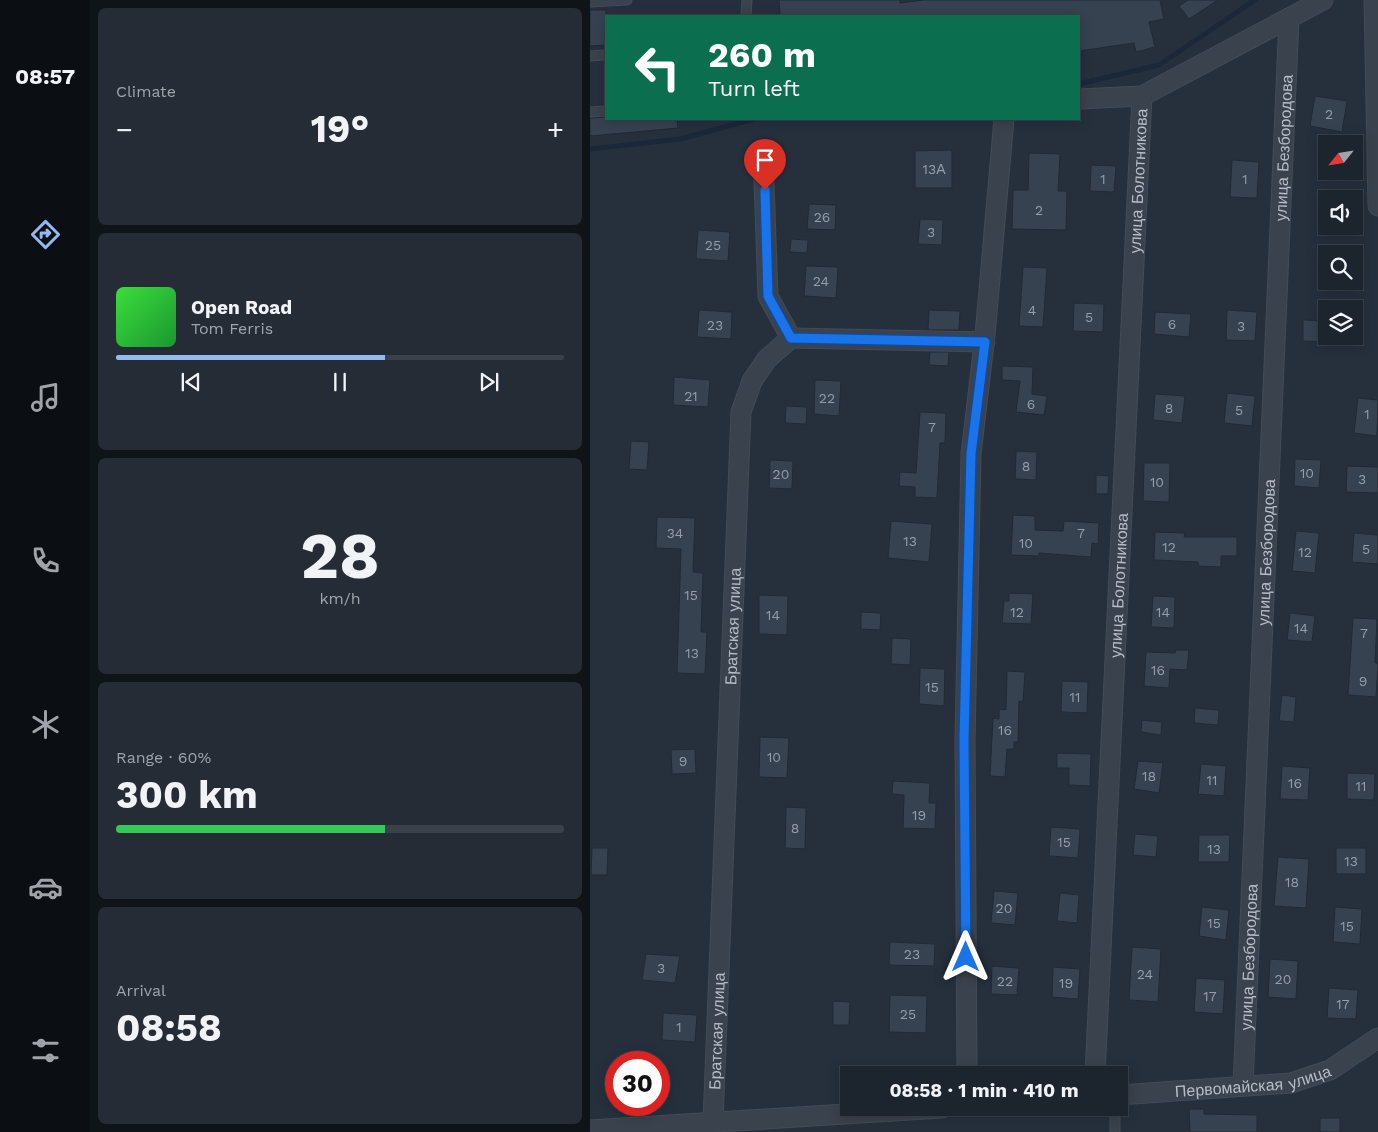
<!DOCTYPE html>
<html lang="en">
<head>
<meta charset="utf-8">
<style>
  :root { --surface:#1c242e; --page:#252c36; --text:#f1f3f6; --muted:#a0a4aa; --line:#3a414a; --accent:#94b9ef }
  body { margin:0; font-family:"Work Sans",sans-serif; background:var(--page); color:var(--text); height:100vh; display:flex; flex-direction:column; font-size:19px; white-space:nowrap }
  * { box-sizing:border-box; margin:0 }
  p { font-size:16px; color:var(--muted) }
  .icon { flex:none; width:28px; height:28px; fill:none; stroke:currentColor; stroke-width:2; stroke-linecap:round; stroke-linejoin:round }
  .map { position:relative; flex:1; overflow:hidden }
  .details { display:flex; flex-direction:column; gap:8px; padding:8px; background:#0f1419; width:500px }
  .details>* { flex:none }
  .banner { position:absolute; left:15px; top:15px; width:475px; height:105px; border-radius:0px; box-shadow:0 2px 12px #0003,0 0 0 1px var(--line); background:#0b6e4f; color:#fff; overflow:hidden }
  .needle { width:32px; rotate:240deg }
  .buttons { position:absolute; left:728px; top:135px; display:grid; gap:10px }
  .buttons a { display:grid; place-items:center; width:45px; height:45px; border-radius:0px; background:var(--surface); box-shadow:0 2px 12px #0003,0 0 0 1px var(--line); font-size:25px }
  .speed { position:absolute; left:15px; top:1051px; display:flex; gap:10px; font-size:25px; font-weight:700; text-align:center }
  .speed>* { display:grid; place-content:center; width:65px; height:65px; border-radius:50%; background:var(--surface); box-shadow:0 2px 12px #0003,0 0 0 1px var(--line); line-height:1 }
  .speed .limit { border:8px solid #d22; background:#fff; color:#111 }
  .pin { position:absolute; display:grid; place-items:center; width:42px; height:42px; color:#fff; margin:-51px -21px; border-radius:50% 50% 50% 0; rotate:-45deg; box-shadow:0 0 5px #0007 }
  .pin .icon { rotate:45deg }
  .me { position:absolute; width:55px; margin:-28px; rotate:0deg; stroke-linejoin:round; filter:drop-shadow(0 0 4px #0008) }
  .turn { display:flex; align-items:center; gap:18px; height:105px; padding:0 20px; font-size:22px }
  .turn .icon { width:65px; height:65px; stroke-width:2.5 }
  .turn b { display:block; font-size:35px; line-height:42px }
  .big { font-size:38px; font-weight:700; line-height:1.1 }
  .details .widget { flex:1; display:flex; flex-direction:column; justify-content:center; gap:8px; min-width:0; padding:0 18px; border-radius:8px; background:var(--page) }
  .details .dial { align-items:center; gap:0 }
  .dial b { font-size:65px; line-height:1 }
  .song { display:flex; align-items:center; gap:15px }
  .cover { width:60px; height:60px; border-radius:8px; background:linear-gradient(135deg,hsl(120 70% 55%),hsl(130 70% 35%)) }
  .played { height:5px; border-radius:2px; background:linear-gradient(90deg,var(--accent) 60%,var(--line) 60%) }
  .keys { display:flex; justify-content:space-around; direction:ltr }
  .heat { display:flex; justify-content:space-between; align-items:center; font-size:28px; direction:ltr }
  .charge { height:8px; border-radius:4px; background:linear-gradient(90deg,#34c759 60%,var(--line) 0) }
  .trip { position:absolute; left:250px; top:1066px; width:288px; height:50px; border-radius:0px; background:var(--surface); box-shadow:0 2px 12px #0003,0 0 0 1px var(--line); font-weight:700; line-height:50px; text-align:center }
  main { display:flex; flex:1; min-height:0 }
  .menu { display:flex; flex-direction:column; width:90px; justify-content:space-around; align-items:center; background:#0b0e12; color:var(--muted) }
  .menu .icon { width:35px; height:35px }
  .menu .selected { color:var(--accent) }
  .menu b { font-size:22px; color:var(--text) }
  .map>svg:first-child { display:block }
</style>
</head>
<body>
<main>
<nav class="menu">
<b>08:57</b>
<svg class="icon selected" aria-label="directions" viewBox="0 0 24 24"><path d="M12 3l9 9-9 9-9-9zM9 14v-3h6M13 9l2 2-2 2"/></svg>
<svg class="icon" aria-label="music" viewBox="0 0 24 24"><path d="M9 18V5l10-2v13"/><circle cx="6" cy="18" r="3"/><circle cx="16" cy="16" r="3"/></svg>
<svg class="icon" aria-label="phone" viewBox="0 0 24 24"><path d="M5 4h4l2 5-3 2q2 4 5 5l2-3 5 2v4C11 20 4 13 5 4z"/></svg>
<svg class="icon" aria-label="climate" viewBox="0 0 24 24"><path d="M12 3v18M4 7l16 10M4 17L20 7"/></svg>
<svg class="icon" aria-label="car" viewBox="0 0 24 24"><path d="M5 17H2v-5l4-1 3-4h7l3 4 3 1v5h-3M9 17h6M6 11h13"/><circle cx="7" cy="17" r="2"/><circle cx="17" cy="17" r="2"/></svg>
<svg class="icon" aria-label="filters" viewBox="0 0 24 24"><path d="M4 7h16M4 17h16"/><circle cx="9" cy="7" r="2"/><circle cx="15" cy="17" r="2"/></svg>
</nav>
<section class="details">
<div class="widget"><p>Climate</p>
<div class="heat"><a>−</a><b class="big">19°</b><a>+</a></div>
</div>
<div class="widget">
<div class="song"><i class="cover"></i><div><b>Open Road</b><p>Tom Ferris</p></div></div>
<div class="played"></div>
<div class="keys"><svg class="icon" aria-label="previous" viewBox="0 0 24 24"><path d="M18 5L8 12l10 7zM5 5v14"/></svg><svg class="icon" aria-label="pause" viewBox="0 0 24 24"><path d="M8 5v14M16 5v14"/></svg><svg class="icon" aria-label="next" viewBox="0 0 24 24"><path d="M6 5l10 7-10 7zM19 5v14"/></svg></div>
</div>
<div class="widget dial"><b>28</b><p>km/h</p></div>
<div class="widget"><p>Range · 60%</p><b class="big">300 km</b><div class="charge"></div></div>
<div class="widget"><p>Arrival</p><b class="big">08:58</b></div>
</section>
<div class="map">
<svg width="788" height="1132" viewBox="0 0 788 1132">
  <rect width="100%" height="100%" fill="#26303d"/>
  <g fill="none" stroke-linecap="round" stroke-linejoin="round">
    <!-- stream -->
    <g stroke="#1a283a" stroke-width="5">
      <polyline points="489,84 569,65 665,0"/>
      <polyline points="0,149 90,139 164,119"/>
    </g>
  </g>
  <!-- building -->
  <g fill="#364250" stroke="#212934">
    <polygon points="189,0 310,0 310,3 334,0 570,0 574,19 559,22 565,47 546,52 544,43 489,51 489,16 190,16"/>
    <polygon points="598,0 628,0 599,19 589,6"/>
    <polygon points="0,10 16,10 16,45 0,46"/>
    <polygon points="725,96 757,101 752,132 720,126"/>
    <polygon points="16,117 16,119 87,119 88,128 0,136 0,118"/>
    <polygon points="362,150 362,188 325,188 325,151"/>
    <polygon points="439,153 470,154 468,191 477,191 476,230 422,229 423,190 438,190"/>
    <polygon points="642,160 669,162 667,198 640,197"/>
    <polygon points="501,165 526,166 524,192 500,191"/>
    <polygon points="219,204 246,205 245,230 217,229"/>
    <polygon points="330,219 353,220 352,245 328,244"/>
    <polygon points="108,230 140,232 138,261 106,259"/>
    <polygon points="201,239 218,240 217,253 200,252"/>
    <polygon points="216,266 248,267 246,298 214,296"/>
    <polygon points="433,267 457,268 453,327 429,326"/>
    <polygon points="484,303 514,304 513,332 483,331"/>
    <polygon points="109,310 142,312 141,339 107,337"/>
    <polygon points="339,310 370,311 369,330 338,330"/>
    <polygon points="637,310 667,312 665,341 636,340"/>
    <polygon points="565,312 601,314 599,337 564,334"/>
    <polygon points="713,320 736,321 736,342 713,341"/>
    <polygon points="340,352 359,352 358,366 339,365"/>
    <polygon points="412,366 443,367 442,394 457,396 454,415 426,412 430,381 412,380"/>
    <polygon points="84,377 120,380 118,407 83,405"/>
    <polygon points="225,380 251,381 249,416 224,414"/>
    <polygon points="637,393 665,396 662,426 634,423"/>
    <polygon points="565,394 595,396 592,423 563,420"/>
    <polygon points="768,398 788,400 787,436 764,433"/>
    <polygon points="196,406 217,407 216,424 195,423"/>
    <polygon points="330,412 356,413 355,443 350,443 347,498 325,497 325,487 309,486 310,472 326,473"/>
    <polygon points="41,441 59,442 57,470 39,469"/>
    <polygon points="426,451 447,452 446,480 425,479"/>
    <polygon points="705,459 731,460 729,488 704,486"/>
    <polygon points="180,460 203,461 202,489 179,488"/>
    <polygon points="554,463 580,463 579,502 553,501"/>
    <polygon points="757,466 788,467 788,493 756,492"/>
    <polygon points="506,475 519,476 518,494 506,494"/>
    <polygon points="423,515 445,516 445,530 473,531 474,521 509,523 508,544 502,543 501,557 449,553 449,556 421,555"/>
    <polygon points="67,517 105,518 103,572 113,573 111,632 117,632 115,674 87,673 91,549 66,548"/>
    <polygon points="301,521 342,524 339,562 298,558"/>
    <polygon points="706,531 729,533 725,573 702,571"/>
    <polygon points="565,532 595,533 594,537 647,537 647,556 631,556 631,567 608,566 608,562 564,560"/>
    <polygon points="764,533 788,535 788,564 762,562"/>
    <polygon points="419,593 443,594 441,624 412,623 414,601 419,601"/>
    <polygon points="169,595 198,596 197,635 169,634"/>
    <polygon points="563,596 585,597 584,628 561,627"/>
    <polygon points="271,612 291,613 290,630 271,629"/>
    <polygon points="700,613 725,616 722,642 697,640"/>
    <polygon points="763,618 787,619 785,663 788,663 788,667 786,697 758,695"/>
    <polygon points="302,638 321,639 320,665 301,664"/>
    <polygon points="586,650 599,650 597,670 580,669 579,688 554,686 556,652 585,653"/>
    <polygon points="330,668 355,669 354,706 329,704"/>
    <polygon points="417,671 435,672 433,702 429,701 428,742 424,742 424,749 417,749 415,777 400,776 403,718 409,719 409,709 416,710"/>
    <polygon points="472,681 498,682 497,713 471,712"/>
    <polygon points="692,695 706,697 704,722 689,721"/>
    <polygon points="605,708 629,710 628,725 604,723"/>
    <polygon points="552,720 572,722 571,735 551,732"/>
    <polygon points="170,737 199,738 197,778 169,777"/>
    <polygon points="105,749 106,773 82,774 81,750"/>
    <polygon points="467,753 501,754 500,786 479,785 479,768 467,768"/>
    <polygon points="548,761 573,763 569,793 544,789"/>
    <polygon points="611,764 636,766 634,796 608,794"/>
    <polygon points="692,766 720,768 718,800 690,799"/>
    <polygon points="757,773 785,774 784,800 757,799"/>
    <polygon points="303,781 340,783 339,803 346,803 345,829 313,828 314,795 302,794"/>
    <polygon points="196,807 216,808 215,849 195,848"/>
    <polygon points="461,827 490,829 488,858 459,856"/>
    <polygon points="545,834 568,836 566,857 543,855"/>
    <polygon points="609,835 640,835 639,862 608,862"/>
    <polygon points="2,848 18,848 17,875 1,875"/>
    <rect x="746" y="848" width="30" height="26"/>
    <polygon points="688,857 719,859 716,908 684,906"/>
    <polygon points="404,891 428,893 425,925 401,923"/>
    <polygon points="470,893 489,895 487,923 467,921"/>
    <polygon points="612,907 639,910 636,940 609,936"/>
    <polygon points="745,907 772,909 770,944 743,942"/>
    <polygon points="300,942 345,944 344,966 299,965"/>
    <polygon points="542,947 571,949 568,1002 539,1000"/>
    <polygon points="56,954 90,956 85,983 52,980"/>
    <polygon points="680,959 708,961 706,999 678,997"/>
    <polygon points="402,966 429,968 427,995 401,994"/>
    <polygon points="463,967 490,969 488,999 462,997"/>
    <polygon points="606,978 635,980 633,1014 604,1012"/>
    <polygon points="739,988 768,990 766,1019 737,1018"/>
    <polygon points="300,995 337,996 336,1033 299,1032"/>
    <polygon points="243,1001 260,1002 259,1025 243,1025"/>
    <polygon points="73,1013 107,1015 105,1042 72,1040"/>
    <polygon points="599,1109 614,1109 614,1114 667,1115 667,1132 600,1132"/>
    <rect x="730" y="1118" width="20" height="14"/>
  </g>
  <g fill="none" stroke-linecap="round" stroke-linejoin="round">
    <!-- lane casing -->
    <g stroke="#434b56" stroke-width="11">
      <g id="lane">
        <polyline points="0,2 37,0"/>
        <polyline points="156,16 157,0"/>
        <polyline points="0,56 16,55"/>
        <polyline points="0,112 16,111"/>
        <polyline points="525,1108 525,1132"/>
      </g>
    </g>
    <!-- street casing -->
    <g stroke="#434b56" stroke-width="21">
      <g id="street">
        <polyline points="784,0 788,206"/>
        <polyline points="489,99 552,96 733,0"/>
        <polyline points="201,338 395,342"/>
        <polyline points="377,1075 375,740 381,454 395,335 414,119"/>
        <path id="s1" d="M505 1075 552 96"/>
        <path id="s2" d="M653 1086 699 18"/>
        <path id="s3" d="M529 1095 701 1083 740 1070 788 1038"/>
        <path id="s4" d="M123 1122 151 412 162 381 177 359 201 338 178 296 173 154"/>
        <polyline points="0,1130 352,1108"/>
      </g>
    </g>
    <!-- lane -->
    <use href="#lane" stroke="#3a424d" stroke-width="9"/>
    <!-- street -->
    <use href="#street" stroke="#3a424d" stroke-width="19"/>
  </g>
  <g fill="none" stroke-linecap="round" stroke-linejoin="round">
    <!-- route casing -->
    <g stroke="#114b97" stroke-width="12">
      <polyline id="route" points="175,190 178,296 201,338 395,342 381,454 374,740 376,957"/>
    </g>
    <!-- route -->
    <use href="#route" stroke="#1a73e8" stroke-width="9"/>
  </g>
  <g text-anchor="middle" stroke-width="5" stroke-linejoin="round" paint-order="stroke">
    <!-- number labels -->
    <g font-size="14" fill="#959da9">
      <text x="739" y="119">2</text>
      <text x="344" y="174">13А</text>
      <text x="513" y="184">1</text>
      <text x="655" y="184">1</text>
      <text x="449" y="215">2</text>
      <text x="232" y="222">26</text>
      <text x="341" y="237">3</text>
      <text x="123" y="250">25</text>
      <text x="231" y="286">24</text>
      <text x="442" y="315">4</text>
      <text x="499" y="322">5</text>
      <text x="582" y="329">6</text>
      <text x="125" y="330">23</text>
      <text x="651" y="331">3</text>
      <text x="101" y="401">21</text>
      <text x="237" y="403">22</text>
      <text x="441" y="409">6</text>
      <text x="579" y="413">8</text>
      <text x="649" y="415">5</text>
      <text x="777" y="419">1</text>
      <text x="342" y="432">7</text>
      <text x="436" y="471">8</text>
      <text x="717" y="478">10</text>
      <text x="191" y="479">20</text>
      <text x="772" y="484">3</text>
      <text x="567" y="487">10</text>
      <text x="85" y="538">34</text>
      <text x="491" y="538">7</text>
      <text x="320" y="546">13</text>
      <text x="436" y="548">10</text>
      <text x="579" y="552">12</text>
      <text x="776" y="554">5</text>
      <text x="715" y="557">12</text>
      <text x="101" y="600">15</text>
      <text x="427" y="617">12</text>
      <text x="573" y="617">14</text>
      <text x="183" y="620">14</text>
      <text x="711" y="633">14</text>
      <text x="774" y="638">7</text>
      <text x="102" y="658">13</text>
      <text x="568" y="675">16</text>
      <text x="773" y="686">9</text>
      <text x="342" y="692">15</text>
      <text x="485" y="702">11</text>
      <text x="415" y="735">16</text>
      <text x="184" y="762">10</text>
      <text x="93" y="766">9</text>
      <text x="559" y="781">18</text>
      <text x="622" y="785">11</text>
      <text x="705" y="788">16</text>
      <text x="771" y="791">11</text>
      <text x="329" y="820">19</text>
      <text x="205" y="833">8</text>
      <text x="474" y="847">15</text>
      <text x="624" y="854">13</text>
      <text x="761" y="866">13</text>
      <text x="702" y="887">18</text>
      <text x="414" y="913">20</text>
      <text x="624" y="928">15</text>
      <text x="757" y="931">15</text>
      <text x="322" y="959">23</text>
      <text x="71" y="973">3</text>
      <text x="555" y="979">24</text>
      <text x="693" y="984">20</text>
      <text x="415" y="986">22</text>
      <text x="476" y="988">19</text>
      <text x="620" y="1001">17</text>
      <text x="753" y="1009">17</text>
      <text x="318" y="1019">25</text>
      <text x="89" y="1032">1</text>
    </g>
    <!-- street labels -->
    <g font-size="16" fill="#b6bdc8" stroke="#1f2732">
      <text dy="6" stroke="none"><textPath href="#s2" startOffset="939">улица Безбородова</textPath></text>
      <text dy="6" stroke="none"><textPath href="#s1" startOffset="895">улица Болотникова</textPath></text>
      <text dy="6" stroke="none"><textPath href="#s2" startOffset="534">улица Безбородова</textPath></text>
      <text dy="6" stroke="none"><textPath href="#s1" startOffset="490">улица Болотникова</textPath></text>
      <text dy="6" stroke="none"><textPath href="#s4" startOffset="496">Братская улица</textPath></text>
      <text dy="6" stroke="none"><textPath href="#s2" startOffset="129">улица Безбородова</textPath></text>
      <text dy="6" stroke="none"><textPath href="#s4" startOffset="91">Братская улица</textPath></text>
      <text dy="6" stroke="none"><textPath href="#s3" startOffset="135">Первомайская улица</textPath></text>
    </g>
  </g>
</svg>
<div class="buttons">
<a><svg class="needle" viewBox="-14 -14 28 28"><path d="M0-13l5 13h-10z" fill="#e53935"/><path d="M0 13l5-13h-10z" fill="#a0a4aa"/></svg></a>
<a><svg class="icon" aria-label="sound" viewBox="0 0 24 24"><path d="M4 9h4l5-4v14l-5-4H4zM17 9q2 3 0 6"/></svg></a>
<a><svg class="icon" aria-label="search" viewBox="0 0 24 24"><circle cx="10" cy="10" r="6"/><path d="M15 15l6 6"/></svg></a>
<a><svg class="icon" aria-label="layers" viewBox="0 0 24 24"><path d="M12 4l9 5-9 5-9-5zM3 14l9 5 9-5"/></svg></a>
</div>
<div class="speed"><div class="limit">30</div></div>
<div class="pin" style="left:175px;top:190px;background:#d93025"><svg class="icon" aria-label="arrive" viewBox="0 0 24 24"><path d="M6 21V4h12l-3 4 3 4H6"/></svg></div>
<svg class="me" style="left:376px;top:957px" viewBox="-20 -20 40 40"><path d="M0-17L14 15 0 8-14 15z" fill="#1a73e8" stroke="#fff" stroke-width="4"/></svg>
<div class="trip">08:58 · 1 min · 410 m</div>
<div class="banner">
<div class="turn"><svg class="icon" aria-label="left" viewBox="0 0 24 24"><path d="M17 20v-9H6M10 6l-5 5 5 5"/></svg><div><b>260 m</b>Turn left</div></div>
</div>
</div>
</main>
</body>
</html>
